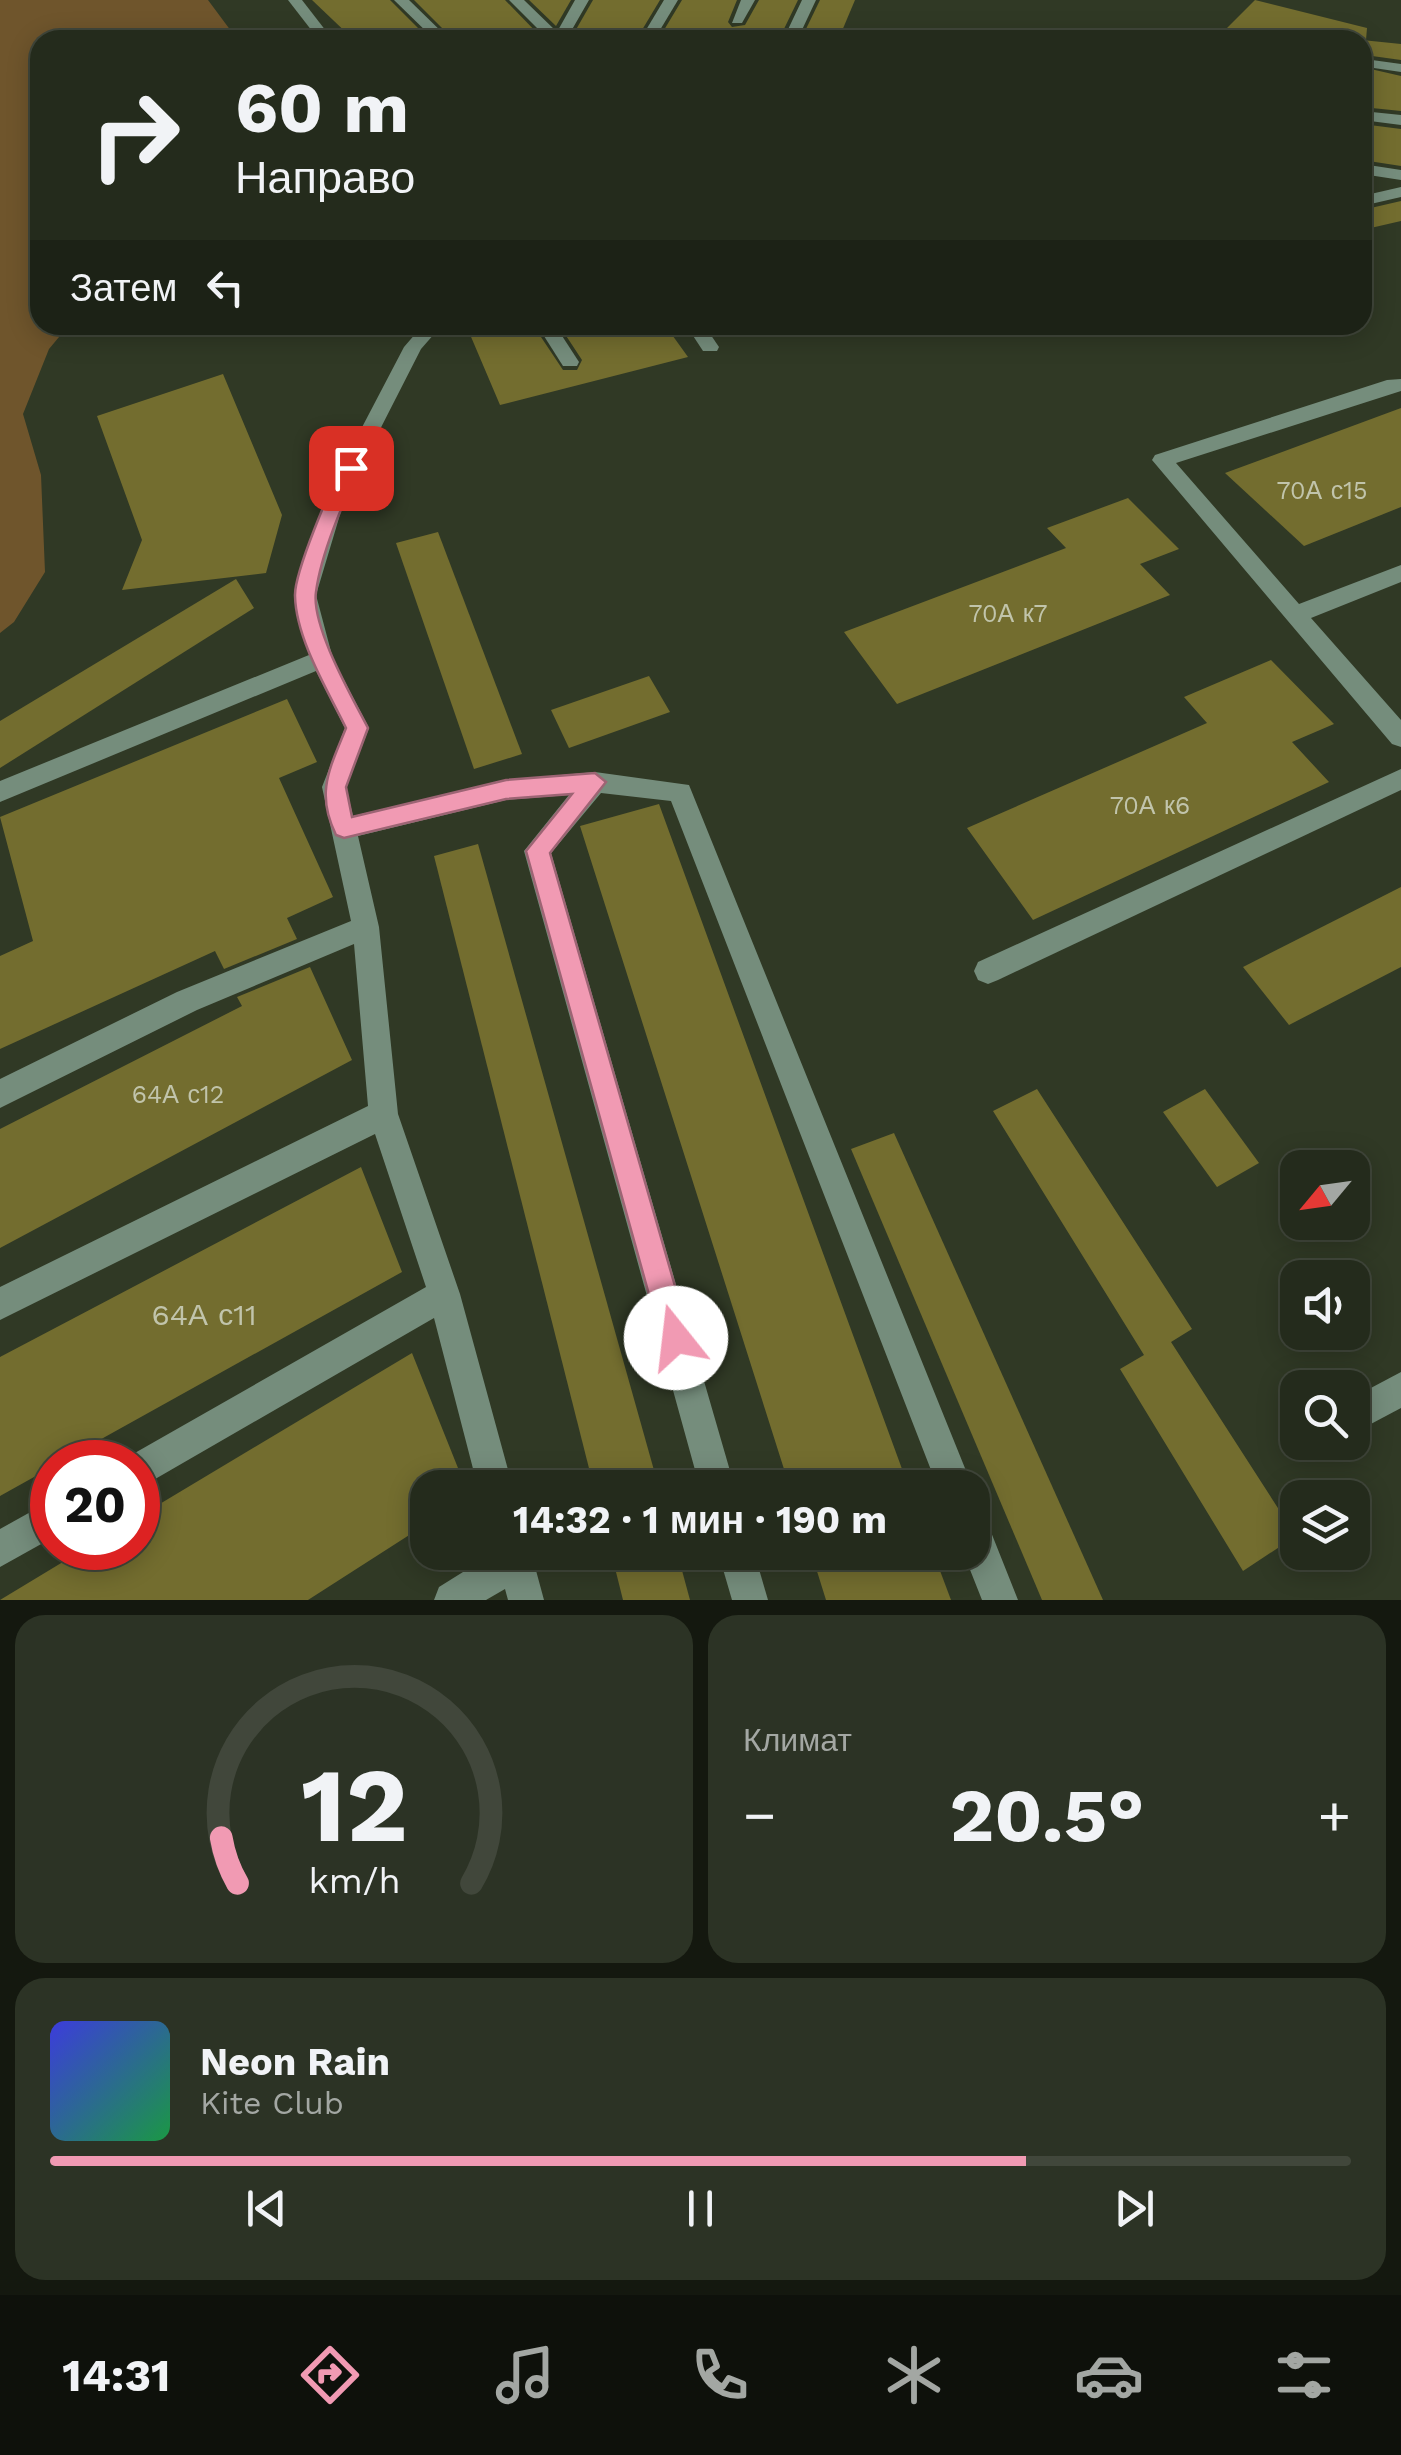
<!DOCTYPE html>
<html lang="ru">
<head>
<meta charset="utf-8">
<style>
  :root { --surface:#242b1c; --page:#2c3325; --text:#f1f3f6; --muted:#a3a7a3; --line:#41473b; --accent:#f19ab3 }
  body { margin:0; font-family:"Work Sans",sans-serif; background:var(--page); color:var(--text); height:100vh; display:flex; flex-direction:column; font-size:38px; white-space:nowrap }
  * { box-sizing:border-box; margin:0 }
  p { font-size:32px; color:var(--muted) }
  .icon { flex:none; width:55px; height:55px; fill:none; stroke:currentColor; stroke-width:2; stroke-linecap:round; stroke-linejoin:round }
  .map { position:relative; height:1600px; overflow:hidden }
  .side { display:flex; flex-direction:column; gap:15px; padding:15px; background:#14180f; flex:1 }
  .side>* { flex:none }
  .top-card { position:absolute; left:30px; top:30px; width:1342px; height:305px; border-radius:30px; box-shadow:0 5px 25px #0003,0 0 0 2px var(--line); background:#242b1c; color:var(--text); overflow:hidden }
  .needle { width:65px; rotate:241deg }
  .fabs { position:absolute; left:1280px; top:1150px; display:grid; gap:20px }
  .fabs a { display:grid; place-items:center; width:90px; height:90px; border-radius:20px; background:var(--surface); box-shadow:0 5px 25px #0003,0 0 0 2px var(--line); font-size:50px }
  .speed { position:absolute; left:30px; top:1440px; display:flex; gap:20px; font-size:50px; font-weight:700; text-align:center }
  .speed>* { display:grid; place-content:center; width:130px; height:130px; border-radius:50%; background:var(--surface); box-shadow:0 5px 25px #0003,0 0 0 2px var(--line); line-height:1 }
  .speed .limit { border:15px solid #d22; background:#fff; color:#111 }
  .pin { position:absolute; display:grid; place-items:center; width:85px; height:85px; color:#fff; margin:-42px; border-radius:20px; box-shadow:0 5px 15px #0006 }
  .me { position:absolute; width:110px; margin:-55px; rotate:344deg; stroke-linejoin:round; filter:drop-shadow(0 0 8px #0008) }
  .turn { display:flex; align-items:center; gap:35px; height:210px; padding:0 40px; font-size:45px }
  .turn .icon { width:130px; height:130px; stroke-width:2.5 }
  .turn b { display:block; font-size:70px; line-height:85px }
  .then { display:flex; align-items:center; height:95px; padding:0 40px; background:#0003; gap:20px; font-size:38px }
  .big { font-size:75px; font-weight:700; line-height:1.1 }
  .side .card { flex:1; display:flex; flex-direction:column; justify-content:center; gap:15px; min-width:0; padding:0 35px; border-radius:30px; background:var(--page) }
  .side .dial { align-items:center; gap:0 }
  .dial svg { height:260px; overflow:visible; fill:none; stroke:var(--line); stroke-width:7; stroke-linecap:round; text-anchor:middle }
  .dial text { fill:var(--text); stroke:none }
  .song { display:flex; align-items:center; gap:30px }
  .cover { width:120px; height:120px; border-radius:15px; background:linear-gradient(135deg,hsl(240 70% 55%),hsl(140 70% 35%)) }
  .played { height:10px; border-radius:5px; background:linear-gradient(90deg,var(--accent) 75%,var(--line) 75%) }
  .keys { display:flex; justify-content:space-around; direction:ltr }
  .heat { display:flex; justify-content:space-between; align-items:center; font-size:55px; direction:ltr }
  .side .tiles { flex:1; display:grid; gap:15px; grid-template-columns:1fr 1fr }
  .card:last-child { grid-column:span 2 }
  .trip { position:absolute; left:410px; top:1470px; width:580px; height:100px; border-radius:30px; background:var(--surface); box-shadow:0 5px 25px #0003,0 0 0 2px var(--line); font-weight:700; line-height:100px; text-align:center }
  .tabs { display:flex; height:160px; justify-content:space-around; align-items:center; background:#0e110b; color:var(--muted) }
  .tabs .icon { width:70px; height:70px }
  .tabs .current { color:var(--accent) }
  .tabs b { font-size:45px; color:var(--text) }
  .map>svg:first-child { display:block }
</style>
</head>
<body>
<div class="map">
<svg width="1401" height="1600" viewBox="0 0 1401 1600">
  <rect width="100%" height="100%" fill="#303925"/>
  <!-- green -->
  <polygon fill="#6f552c" points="0,0 208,0 234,35 245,40 40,40 40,325 69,325 49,349 23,414 41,475 45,572 14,622 0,633"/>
  <!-- building -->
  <g fill="#736d2f">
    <polygon points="312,0 390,0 430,40 354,40"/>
    <polygon points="414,0 505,0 544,40 454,40"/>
    <polygon points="529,0 571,0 556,26"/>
    <polygon points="593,0 660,0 636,40 570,40"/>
    <polygon points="682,0 737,0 728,22 732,27 745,25 759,0 798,0 783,31 775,30 769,40 658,40"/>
    <polygon points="820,0 855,0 839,38 806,29"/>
    <polygon points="1255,0 1367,28 1366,40 1215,40"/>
    <polygon points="1362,40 1401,44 1401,60 1372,56 1362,62"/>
    <polygon points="1362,67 1401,76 1401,111 1362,107"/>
    <polygon points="1362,124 1401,129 1401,166 1362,160"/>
    <polygon points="1401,201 1401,221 1362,230 1362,210"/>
    <polygon points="466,325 533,325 563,370 577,370 582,360 559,325 665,325 688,357 500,405"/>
    <polygon points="223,374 282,515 266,573 122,590 142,540 97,416"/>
    <polygon points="1401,408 1401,507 1304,546 1225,473"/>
    <polygon points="1128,498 1179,549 1140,564 1170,595 897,704 844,632 1066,548 1047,528"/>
    <polygon points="438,532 522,754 474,769 396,543"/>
    <polygon points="236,579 254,608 0,768 0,721"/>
    <polygon points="1271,660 1334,724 1292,742 1329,782 1033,920 967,828 1207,723 1184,697"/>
    <polygon points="649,676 670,712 569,748 551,710"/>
    <polygon points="287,699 317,762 279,778 333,897 287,918 297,939 224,969 215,951 0,1049 0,956 33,941 0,817"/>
    <polygon points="659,804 768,1103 909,1488 790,1488 580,826"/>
    <polygon points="478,844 659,1488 594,1488 434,856"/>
    <polygon points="1401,887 1401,967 1289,1025 1243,967"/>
    <polygon points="310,967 352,1060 0,1248 0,1129 242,1006 237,997"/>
    <polygon points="1037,1089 1192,1329 1171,1342 1296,1536 1243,1571 1120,1369 1144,1355 993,1111"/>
    <polygon points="1205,1089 1259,1163 1217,1187 1163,1112"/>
    <polygon points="894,1133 1103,1600 1042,1600 851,1149"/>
    <polygon points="361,1167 402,1272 60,1462 52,1462 52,1467 0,1496 0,1357"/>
    <polygon points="412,1353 466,1488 428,1488 428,1523 308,1600 0,1600 86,1548 138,1548 138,1517"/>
    <polygon points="611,1552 677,1552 690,1600 623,1600"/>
    <polygon points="811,1552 933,1552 951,1600 826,1600"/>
  </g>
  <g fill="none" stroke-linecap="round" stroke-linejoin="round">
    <!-- minor -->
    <g fill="#758d7c" fill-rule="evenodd">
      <polygon points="288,0 302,0 333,40 319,40"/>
      <polygon points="394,0 409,0 450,40 435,40"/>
      <polygon points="509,0 524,0 557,32 575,0 589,0 566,40 549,40"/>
      <polygon points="664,0 678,0 654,40 640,40"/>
      <polygon points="741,0 755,0 742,23 732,23"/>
      <polygon points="802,0 816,0 801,32 833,40 783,40"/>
      <polygon points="1372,60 1401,64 1401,72 1367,67 1365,64"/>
      <polygon points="1362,111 1401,115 1401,125 1362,120"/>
      <polygon points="1362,164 1401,170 1401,180 1362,174"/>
      <polygon points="1401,187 1401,197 1362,206 1362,196"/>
      <polygon points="423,325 442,325 421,349 345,498 316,595 333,659 369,728 346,787 353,816 506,780 595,772 689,785 973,1488 972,1490 938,1488 671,801 601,793 551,853 735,1488 700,1488 524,851 569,795 506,800 358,836 379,927 398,1114 460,1294 513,1488 478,1488 434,1318 150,1482 138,1487 138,1462 124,1462 126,1458 426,1287 375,1134 0,1320 0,1287 368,1106 354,944 197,1010 0,1108 0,1079 177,992 351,921 322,787 345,728 316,671 0,802 0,781 309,655 294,595 325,498 404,347"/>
      <polygon points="537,325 555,325 579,362 577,366 563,366"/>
      <polygon points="686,325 704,325 719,347 717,351 703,351"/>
      <polygon points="1401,379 1401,391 1176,463 1299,604 1401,565 1401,582 1311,618 1401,720 1401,747 1392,744 1152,460 1155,455 1387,380"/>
      <polygon points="1401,769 1401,790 998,980 988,984 978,980 974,971 978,962"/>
      <polygon points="1401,1372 1401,1408 1352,1434 1352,1398"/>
      <polygon points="52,1500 52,1538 0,1567 0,1529"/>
      <polygon points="972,1512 985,1517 1018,1600 982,1600 963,1552 972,1552"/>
      <polygon points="495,1552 531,1552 544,1600 508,1600 505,1589 486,1600 434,1600 439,1587"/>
      <polygon points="718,1552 754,1552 768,1600 732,1600"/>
    </g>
  </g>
  <!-- route -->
  <path fill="#f19ab3" stroke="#9d6474" stroke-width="2.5" d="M351 462 360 468C343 502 321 554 316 592 311 626 352 697 368 728L346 787 352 817 506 780 595 773 606 782 550 853 690 1338 686 1348 676 1353 665 1348 661 1338 526 851 572 794 506 799 344 838 336 835C315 793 330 768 346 728 328 691 296 639 295 596 294 573 331 486 344 463Z"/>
  <g text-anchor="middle" stroke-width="8" stroke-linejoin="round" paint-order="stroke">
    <!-- number labels -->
    <g font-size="25" fill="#c1c4ab">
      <text x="1322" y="499">70А с15</text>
      <text x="1008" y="622">70А к7</text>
      <text x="1150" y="814">70А к6</text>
      <text x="178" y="1103">64А с12</text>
    </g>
    <!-- near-number labels -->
    <g font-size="30" fill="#c1c4ab">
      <text x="204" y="1325">64А с11</text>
    </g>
  </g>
</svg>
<div class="fabs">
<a><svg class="needle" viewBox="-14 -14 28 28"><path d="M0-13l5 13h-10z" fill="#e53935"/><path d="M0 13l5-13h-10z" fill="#a3a7a3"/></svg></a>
<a><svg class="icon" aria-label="sound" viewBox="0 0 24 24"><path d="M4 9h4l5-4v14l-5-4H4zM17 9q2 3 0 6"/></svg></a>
<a><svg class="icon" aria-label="search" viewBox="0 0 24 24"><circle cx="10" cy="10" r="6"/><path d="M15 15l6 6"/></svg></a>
<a><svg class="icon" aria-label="layers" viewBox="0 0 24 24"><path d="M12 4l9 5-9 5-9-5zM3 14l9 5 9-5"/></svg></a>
</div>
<div class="speed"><div class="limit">20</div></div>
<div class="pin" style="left:351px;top:468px;background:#d93025"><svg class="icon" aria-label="arrive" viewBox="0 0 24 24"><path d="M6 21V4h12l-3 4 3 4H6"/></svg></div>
<svg class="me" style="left:676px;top:1338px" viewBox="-20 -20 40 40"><circle r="19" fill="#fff"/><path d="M0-13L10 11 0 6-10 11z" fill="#f19ab3"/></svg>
<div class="trip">14:32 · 1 мин · 190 m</div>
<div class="top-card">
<div class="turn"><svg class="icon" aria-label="right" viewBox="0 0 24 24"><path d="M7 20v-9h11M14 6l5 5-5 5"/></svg><div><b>60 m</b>Направо</div></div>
<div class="then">Затем<svg class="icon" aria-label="left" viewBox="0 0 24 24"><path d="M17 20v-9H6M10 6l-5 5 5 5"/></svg></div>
</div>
</div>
<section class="side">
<div class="tiles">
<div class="card dial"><svg viewBox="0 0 100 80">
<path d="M14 69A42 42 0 1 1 86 69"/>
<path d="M14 69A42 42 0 0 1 9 55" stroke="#f19ab3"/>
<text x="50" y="56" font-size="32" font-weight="700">12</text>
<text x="50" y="72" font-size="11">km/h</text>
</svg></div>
<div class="card"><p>Климат</p>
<div class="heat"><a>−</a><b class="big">20.5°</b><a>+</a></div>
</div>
<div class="card">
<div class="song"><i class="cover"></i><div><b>Neon Rain</b><p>Kite Club</p></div></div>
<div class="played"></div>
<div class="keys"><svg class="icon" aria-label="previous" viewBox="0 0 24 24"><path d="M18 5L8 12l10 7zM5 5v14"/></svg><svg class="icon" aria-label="pause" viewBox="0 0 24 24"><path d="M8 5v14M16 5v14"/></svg><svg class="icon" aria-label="next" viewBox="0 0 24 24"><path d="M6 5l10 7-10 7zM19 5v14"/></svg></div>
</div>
</div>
</section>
<nav class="tabs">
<b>14:31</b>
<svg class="icon current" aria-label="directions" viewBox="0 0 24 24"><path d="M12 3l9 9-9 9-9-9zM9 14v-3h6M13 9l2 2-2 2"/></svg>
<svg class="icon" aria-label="music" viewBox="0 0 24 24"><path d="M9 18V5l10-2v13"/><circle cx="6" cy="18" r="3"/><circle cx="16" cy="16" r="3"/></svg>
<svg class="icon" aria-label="phone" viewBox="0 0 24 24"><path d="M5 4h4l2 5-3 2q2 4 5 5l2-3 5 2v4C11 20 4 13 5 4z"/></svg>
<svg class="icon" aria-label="climate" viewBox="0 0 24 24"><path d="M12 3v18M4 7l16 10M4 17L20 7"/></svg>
<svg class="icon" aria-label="car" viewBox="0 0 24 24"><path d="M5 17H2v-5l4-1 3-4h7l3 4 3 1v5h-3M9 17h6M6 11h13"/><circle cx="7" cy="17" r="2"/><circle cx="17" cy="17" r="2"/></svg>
<svg class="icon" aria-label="filters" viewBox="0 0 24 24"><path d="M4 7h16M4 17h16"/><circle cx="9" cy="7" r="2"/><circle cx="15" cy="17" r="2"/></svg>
</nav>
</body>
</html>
